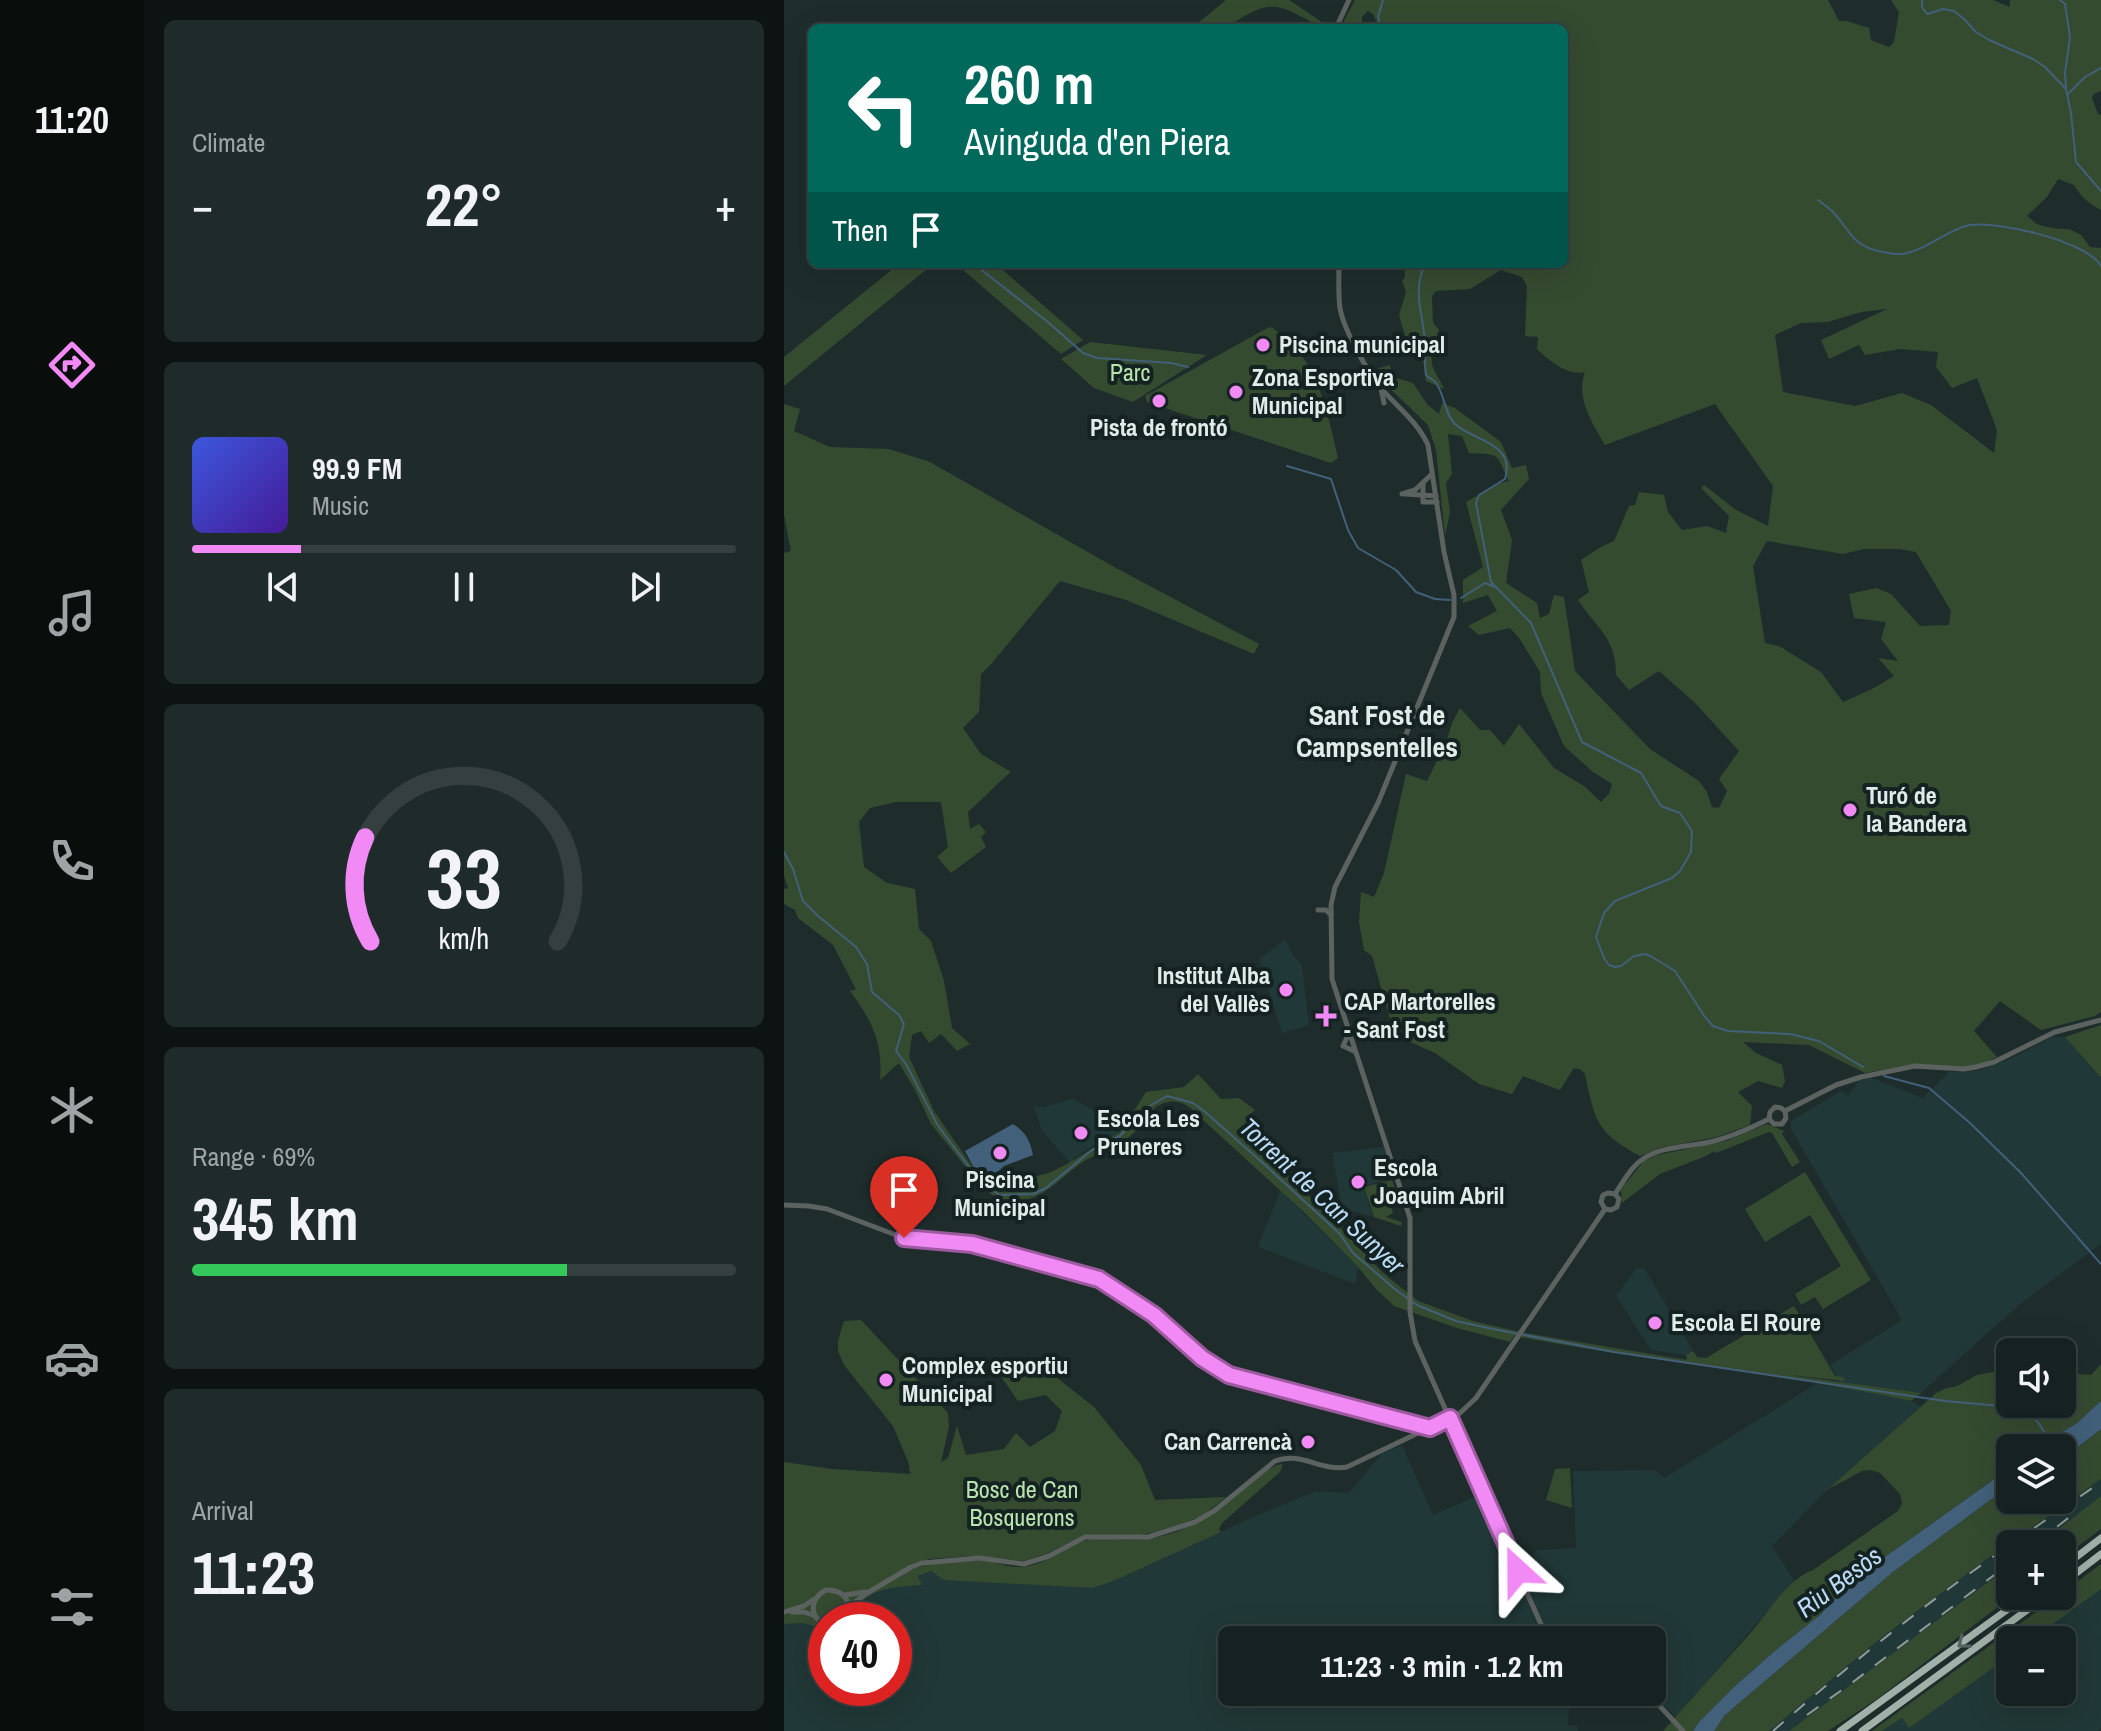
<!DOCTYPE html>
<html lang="en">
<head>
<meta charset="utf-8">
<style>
  :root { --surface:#162221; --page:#1f2a2a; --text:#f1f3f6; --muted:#9ea4a5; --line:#353f3f; --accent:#f18af4 }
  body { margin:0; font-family:"Archivo Narrow",sans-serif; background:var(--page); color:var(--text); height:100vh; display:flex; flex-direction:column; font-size:30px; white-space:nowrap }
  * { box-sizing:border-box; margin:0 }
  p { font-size:26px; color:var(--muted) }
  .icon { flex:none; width:44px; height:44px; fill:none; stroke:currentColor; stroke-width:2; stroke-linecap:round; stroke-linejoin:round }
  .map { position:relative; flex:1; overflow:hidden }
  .sheet { display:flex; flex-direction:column; gap:20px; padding:20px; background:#0c1312; width:640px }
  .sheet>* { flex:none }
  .guide { position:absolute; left:24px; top:24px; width:760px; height:244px; border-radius:12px; box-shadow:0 8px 32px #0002,0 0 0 2px var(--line); background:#00695c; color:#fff; overflow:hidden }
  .buttons { position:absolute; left:1212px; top:1338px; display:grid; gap:16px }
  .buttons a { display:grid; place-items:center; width:80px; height:80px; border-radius:12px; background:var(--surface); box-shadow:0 8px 32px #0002,0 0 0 2px var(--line); font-size:40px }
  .speed { position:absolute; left:24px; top:1602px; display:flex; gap:16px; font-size:40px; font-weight:700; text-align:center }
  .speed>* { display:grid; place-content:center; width:104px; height:104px; border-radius:50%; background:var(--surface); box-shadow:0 8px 32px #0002,0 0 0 2px var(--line); line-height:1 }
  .speed .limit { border:12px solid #d22; background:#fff; color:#111 }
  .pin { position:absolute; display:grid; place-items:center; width:68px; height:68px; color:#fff; margin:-82px -34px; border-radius:50% 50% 50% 0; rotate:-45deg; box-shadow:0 0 8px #0007 }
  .pin .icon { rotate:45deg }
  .me { position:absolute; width:88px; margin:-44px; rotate:336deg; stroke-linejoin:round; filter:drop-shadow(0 0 6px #0008) }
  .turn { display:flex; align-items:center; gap:28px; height:168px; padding:0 24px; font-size:36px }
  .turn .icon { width:104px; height:104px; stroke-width:2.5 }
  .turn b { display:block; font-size:56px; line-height:68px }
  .then { display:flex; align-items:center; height:76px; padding:0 24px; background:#0003; gap:16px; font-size:30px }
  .big { font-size:60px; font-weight:700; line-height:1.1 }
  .sheet .tile { flex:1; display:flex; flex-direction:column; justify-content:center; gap:12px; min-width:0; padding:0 28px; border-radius:12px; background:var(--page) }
  .sheet .dial { align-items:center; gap:0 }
  .dial svg { height:208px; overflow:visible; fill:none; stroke:var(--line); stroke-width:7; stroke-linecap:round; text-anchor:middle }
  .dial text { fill:var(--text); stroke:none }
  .song { display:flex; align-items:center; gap:24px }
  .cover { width:96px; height:96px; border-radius:12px; background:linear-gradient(135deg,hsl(230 70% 55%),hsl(260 70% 35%)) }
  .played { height:8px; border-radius:4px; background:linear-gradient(90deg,var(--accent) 20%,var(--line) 20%) }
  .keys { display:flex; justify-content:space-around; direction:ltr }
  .heat { display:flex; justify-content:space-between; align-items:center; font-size:44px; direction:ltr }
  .charge { height:12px; border-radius:6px; background:linear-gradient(90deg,#34c759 69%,var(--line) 0) }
  .trip { position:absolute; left:434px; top:1626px; width:448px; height:80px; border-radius:12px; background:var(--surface); box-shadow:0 8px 32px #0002,0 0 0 2px var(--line); font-weight:700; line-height:80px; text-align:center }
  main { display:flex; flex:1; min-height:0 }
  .tab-bar { display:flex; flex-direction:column; width:144px; justify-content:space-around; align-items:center; background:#090e0d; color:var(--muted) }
  .tab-bar .icon { width:56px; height:56px }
  .tab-bar .on { color:var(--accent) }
  .tab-bar b { font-size:36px; color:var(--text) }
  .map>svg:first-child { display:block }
</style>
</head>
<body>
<main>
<nav class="tab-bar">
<b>11:20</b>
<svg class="icon on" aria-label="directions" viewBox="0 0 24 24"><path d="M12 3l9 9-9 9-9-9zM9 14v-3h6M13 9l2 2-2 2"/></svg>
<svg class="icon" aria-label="music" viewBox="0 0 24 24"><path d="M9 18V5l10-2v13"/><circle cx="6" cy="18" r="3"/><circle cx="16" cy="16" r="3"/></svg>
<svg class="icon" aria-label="phone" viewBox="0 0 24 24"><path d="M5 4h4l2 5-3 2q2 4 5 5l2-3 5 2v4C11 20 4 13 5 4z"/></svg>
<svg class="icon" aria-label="climate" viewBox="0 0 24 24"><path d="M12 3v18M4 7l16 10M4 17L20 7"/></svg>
<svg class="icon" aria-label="car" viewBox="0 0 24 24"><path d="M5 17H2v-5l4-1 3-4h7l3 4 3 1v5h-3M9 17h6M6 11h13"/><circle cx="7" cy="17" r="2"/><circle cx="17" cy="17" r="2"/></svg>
<svg class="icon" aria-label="filters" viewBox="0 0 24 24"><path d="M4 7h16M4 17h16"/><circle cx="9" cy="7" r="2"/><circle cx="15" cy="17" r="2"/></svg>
</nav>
<section class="sheet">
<div class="tile"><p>Climate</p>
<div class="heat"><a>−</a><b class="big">22°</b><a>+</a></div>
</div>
<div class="tile">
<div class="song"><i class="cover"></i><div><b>99.9 FM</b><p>Music</p></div></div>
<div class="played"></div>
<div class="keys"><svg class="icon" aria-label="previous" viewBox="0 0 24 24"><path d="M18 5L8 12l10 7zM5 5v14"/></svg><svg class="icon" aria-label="pause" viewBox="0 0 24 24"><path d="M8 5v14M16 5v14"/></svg><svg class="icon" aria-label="next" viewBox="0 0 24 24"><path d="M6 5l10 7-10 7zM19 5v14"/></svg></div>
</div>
<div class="tile dial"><svg viewBox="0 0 100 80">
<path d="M14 69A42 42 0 1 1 86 69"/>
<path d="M14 69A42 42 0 0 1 12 29" stroke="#f18af4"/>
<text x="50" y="56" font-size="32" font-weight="700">33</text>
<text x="50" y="72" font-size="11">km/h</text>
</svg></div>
<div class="tile"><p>Range · 69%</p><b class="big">345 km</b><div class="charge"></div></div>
<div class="tile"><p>Arrival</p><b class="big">11:23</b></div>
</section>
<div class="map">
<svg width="1317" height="1731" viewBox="0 0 1317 1731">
  <rect width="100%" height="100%" fill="#1e2d2c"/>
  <!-- built -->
  <g fill="#203837">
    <polygon points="502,939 507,952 518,966 525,1025 498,1033 475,959"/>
    <polygon points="1268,1037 1281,1037 1317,1079 1317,1244 1236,1304 1137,1393 1056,1382 1046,1365 1118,1320 1007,1129 1007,1121 1057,1091 1064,1096 1075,1080 1087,1078 1139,1098 1165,1072 1193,1071 1226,1059"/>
    <polygon points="289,1099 306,1108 336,1130 331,1136 314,1143 291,1157 286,1163 258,1130 249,1106 259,1107"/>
    <polygon points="600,1147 609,1177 579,1187 589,1217 558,1208 548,1153"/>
    <polygon points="496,1190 574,1267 571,1284 474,1247"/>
    <polygon points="854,1268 861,1269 909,1351 902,1355 867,1350 832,1296 850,1271"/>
    <polygon points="1032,1384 1064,1388 1127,1401 1137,1406 1043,1490 988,1546 1010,1580 892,1717 865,1692 868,1692 868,1640 448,1640 448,1692 783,1692 785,1704 784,1725 794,1726 794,1731 0,1731 0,1624 18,1623 42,1629 42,1688 110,1688 110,1620 64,1620 75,1602 86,1595 103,1587 137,1585 134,1576 147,1571 334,1579 467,1518 532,1491 565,1493 598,1453 618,1445 649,1515 695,1495 739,1592 751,1552 753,1550 792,1548 789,1471 871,1470 880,1478"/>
    <polygon points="1317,1479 1317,1496 1255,1544 1226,1544 1226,1566 1166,1612 1005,1731 985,1731 1097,1638 1200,1561"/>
    <polygon points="1317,1589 1317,1728 1313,1731 1098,1731 1118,1718 1126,1727 1226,1656 1226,1692 1278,1692 1278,1640 1247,1640"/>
  </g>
  <!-- green -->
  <g fill="#354b30" fill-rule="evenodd">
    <path d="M442 0H505L538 22 536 27C489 0 486 0 441 28H408Z"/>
    <path d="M571 0H1044L1055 21H1063L1085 28 1087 40 1105 47 1110 42 1115 12 1107 0H1209L1226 7V0H1317V91L1310 94 1308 98 1314 114 1317 115V210C1305 204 1296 196 1290 185L1274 179 1263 197 1243 216C1247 218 1249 222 1253 224 1260 227 1278 230 1285 229L1297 235 1306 247 1317 248V1012L1311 1016 1257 1030 1216 1001 1190 1031 1213 1057 1197 1064 1180 1067 1130 1064 1081 1073 1025 1045 959 1042 972 1053 998 1065 1001 1081 998 1088 974 1081 954 1092 968 1106 966 1125 933 1137 879 1147 856 1156C812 1132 811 1121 801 1074L797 1070 790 1068 776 1090 739 1076 728 1094 695 1084 651 1053 626 1042 606 1019 588 956 580 950 575 922 577 892 590 897 600 873 622 774 643 781 662 743 668 723 676 708 696 730H706L720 746 735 724 770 768 800 786 817 802 825 794 828 784 809 772 780 746 757 693 756 672 735 638 726 628 695 635 684 626 713 611 704 595 679 603V580L699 567 682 502 716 483 725 481C711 453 719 455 685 453L678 436 664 434 668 474 662 483 666 512 661 536 652 450 644 425 593 376 595 368 606 365 609 377 629 383 643 404 655 414 658 403 671 408 717 442 728 468 742 465 745 479 717 510 728 540 722 583 753 603 756 618 765 614 770 595 780 597 791 671 866 749 915 781 923 792 928 807 935 808 943 791 935 779 955 751 911 703 875 671 845 690 832 675C832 637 813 629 794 600L805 592 797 560 815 548 830 541 845 506 851 505 855 492 880 495 884 512 898 530 923 526 942 533 945 516 917 488 920 485 952 510 984 526 989 486 931 404 821 445C809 424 791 398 801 372 783 376 766 361 753 349L754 337 741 336 743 286 738 277 717 270 686 289 652 291 648 296 649 323 655 330C653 340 646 354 648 364 648 368 658 383 660 389L642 381 637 345 631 350 605 355 606 351 623 342 615 315 622 292 618 281 621 277V264H780V28H595L589 14 584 11 578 17V28H556ZM1103 309 1037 340 1045 359 1075 345 1081 355 1116 349 1154 352 1152 367 1168 388 1193 378 1213 430 1210 453 1147 405 1118 393 1071 406 999 392 991 335 1017 323 1044 322 1077 312ZM983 541 1059 554 1080 549H1115L1132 552 1167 611 1165 625 1136 626 1107 594 1092 588 1065 594 1070 618 1102 622 1097 639 1114 661 1094 658 1110 676 1090 688 1059 702 1037 672 995 646 981 643 969 566Z"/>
    <polygon points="115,264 149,264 0,386 0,357"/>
    <polygon points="172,264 212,264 299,340 277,354"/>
    <path d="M485 327 489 328C497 335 506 342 513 350 537 377 546 423 554 458L547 463 363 402 361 396Z"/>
    <polygon points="306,342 423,355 349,402 310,388 277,359"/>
    <path d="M0 404 16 409 10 431 46 447 105 449 146 462 332 568 475 644 470 654 342 600 276 581 208 663 197 674 195 712 179 728 197 754 227 772C211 785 199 799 184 812L186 829 195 824 202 832 197 837 202 847 167 873 153 857 164 847 157 802H112L86 808 75 822 80 867 103 883 131 889 135 929 147 941 160 981 168 1028 186 1044 173 1051 157 1034 145 1043 137 1031 128 1035 125 1057 150 1111 192 1172 201 1182 241 1179 265 1173 283 1164 336 1132 362 1092 400 1087 414 1074 437 1099 455 1098 471 1110 462 1118 468 1127 462 1133 546 1217 599 1273 634 1301 689 1321 741 1333 903 1360 902 1355 909 1351 913 1357 922 1358 1010 1306 1051 1376 1059 1377 1061 1381 998 1374 1137 1393 1127 1401C996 1373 862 1361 730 1336L726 1342 673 1328 610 1306 592 1289 574 1267 523 1215 417 1118C407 1107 396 1098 380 1103 362 1109 359 1127 345 1137 332 1147 316 1152 302 1160 281 1173 265 1195 240 1200 232 1201 223 1200 215 1201L194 1182 147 1124 131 1090 115 1063 96 1080C99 1042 88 1021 66 991L72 989 49 945 14 918 11 910 0 904V889L4 888 0 876V553L7 551 0 515Z"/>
    <polygon points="1317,1025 1317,1078 1281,1037"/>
    <polygon points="983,1124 1000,1131 998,1134 1016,1162 1008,1167 988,1133 985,1132 932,1153 930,1151 922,1156 876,1174 838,1203 837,1189 860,1161 873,1155 942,1141"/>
    <polygon points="1021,1172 1087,1280 1039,1309 1031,1297 1017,1305 1011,1294 1057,1266 1026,1215 981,1242 961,1209"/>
    <polygon points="608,1180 614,1197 605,1200 609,1213 602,1217 618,1222 617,1226 590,1217 580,1187"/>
    <path d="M77 1320 164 1413 165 1427 157 1462 164 1458 173 1426 182 1455 220 1449 232 1433 246 1447 271 1431 278 1411 262 1395 234 1401 216 1375 209 1373 238 1365 261 1364 263 1370 310 1407 357 1465 371 1500 442 1497 417 1517 378 1530 357 1535H300L264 1553 240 1561 188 1556 145 1559 125 1565 127 1569C150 1562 176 1559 200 1561 213 1562 225 1568 237 1567 261 1566 277 1548 299 1541 318 1535 341 1542 360 1539 411 1534 445 1501 482 1471L493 1465 499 1464 496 1472 438 1523 435 1529 437 1532 334 1579 309 1588 160 1580 147 1571 134 1576 138 1585C106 1587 80 1588 64 1620H42V1629L18 1623 0 1624V1462L48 1469 127 1474 125 1469V1464L109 1426 60 1365 54 1351V1341L60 1321Z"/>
    <path d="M1317 1364V1401L1293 1423 1253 1448H1226V1468L1070 1579 1036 1615 993 1649 951 1686 915 1722 909 1731H879C907 1699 935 1668 963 1637 982 1616 1002 1579 1029 1570L1114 1511 1118 1503 1116 1494 1096 1473 1087 1470 1078 1471 1043 1490 1152 1393 1160 1389 1173 1386 1193 1375 1209 1372 1226 1378V1404H1278V1373L1307 1375Z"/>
    <polygon points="1317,1429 1317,1479 1200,1561 1097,1638 985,1731 930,1731 941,1715 1109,1572 1217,1492 1226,1487 1226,1500 1278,1500 1278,1460"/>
    <polygon points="786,1468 788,1508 762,1500 771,1469"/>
    <polygon points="1317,1496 1317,1529 1278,1558 1278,1544 1255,1544"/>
    <polygon points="1317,1564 1317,1589 1247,1640 1226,1640 1226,1656 1125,1728 1118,1718 1098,1731 1088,1731 1274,1596 1278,1596 1278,1593"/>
    <polygon points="1226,1566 1226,1596 1228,1596 1093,1699 1044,1731 1005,1731"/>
  </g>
  <!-- water -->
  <g fill="#42607a">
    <path d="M229 1124C242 1132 246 1141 249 1155L220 1166 204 1181 189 1166 181 1151Z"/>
    <polygon points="1317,1401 1317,1429 1280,1458 1278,1460 1278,1448 1253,1448 1293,1423"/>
    <polygon points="1226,1468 1226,1487 1217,1492 1109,1572 941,1715 930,1731 909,1731 915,1722 951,1686 993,1649 1036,1615 1070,1579"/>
  </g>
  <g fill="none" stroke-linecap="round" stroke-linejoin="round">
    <!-- stream -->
    <g stroke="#42607a" stroke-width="2">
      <polyline points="1138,0 1138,7 1143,14 1159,9 1170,11 1180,19 1192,32 1205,40 1249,59 1261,67 1282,89 1287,113 1292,162 1317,191"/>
      <polyline points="1276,0 1281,4 1286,37 1281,73 1282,87"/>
      <polyline points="597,28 594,17 599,0"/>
      <polyline points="1284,94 1301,77 1317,68"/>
      <path d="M1034 200C1039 204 1045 208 1049 212 1065 229 1068 245 1094 251 1100 252 1112 255 1118 254 1141 251 1164 229 1186 225 1214 221 1303 241 1317 266"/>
      <polyline points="190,264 265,323 299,353 313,358 387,363 404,367"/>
      <path d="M641 264C628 291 639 313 641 342 642 353 640 364 642 375 645 378 650 380 652 383 661 395 660 413 671 424 689 441 732 442 721 479L695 495 692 503 707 582 747 623 798 742 857 773 877 806 896 813 908 831 907 852 896 871 888 878 831 901 820 913 812 937 820 958 825 965 831 967 837 966 850 956 862 954 868 957 891 971 921 1017 929 1026 944 1031 1006 1034 1035 1041 1079 1067"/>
      <polyline points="503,466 547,479 564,530 574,548 612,570 632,592 651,599 666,600"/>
      <polyline points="677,598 701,583 711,587"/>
      <polyline points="0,852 9,869 19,901 34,916 72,947 83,964 88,992 115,1015 120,1024 112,1051 122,1064 153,1124 166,1142 200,1186 216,1195 249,1194 262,1188 308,1150 336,1136 362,1108 383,1096 409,1103 420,1111 480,1164 556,1234 569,1253 612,1290 633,1305 672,1321 709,1329 830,1352 1161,1401 1217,1406 1240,1411 1254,1422 1266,1441"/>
      <polyline points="1100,1076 1145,1088 1186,1123 1237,1173 1317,1264"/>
    </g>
    <!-- tertiary -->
    <g stroke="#5c625f" stroke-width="5">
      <polyline points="552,28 565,0"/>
      <path d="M555 264C555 278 554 294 556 308 559 328 583 371 596 387 613 407 633 421 644 445L660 552 670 595V617L594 803 551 887 547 905 548 979 626 1218V1312L631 1341 764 1640"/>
      <polyline points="597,389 600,403"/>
      <polyline points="639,484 639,502 653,502"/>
      <polyline points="618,494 631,490 648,474"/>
      <polyline points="621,494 652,496"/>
      <polyline points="534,910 542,910 547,915"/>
      <polyline points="565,1033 559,1046 570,1051"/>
      <polyline points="1001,1111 1052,1085 1077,1077 1131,1066 1180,1069 1192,1067 1210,1062 1271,1032 1317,1020"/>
      <polyline points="985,1119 990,1124 998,1124 1002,1118 1001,1111"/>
      <polyline points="0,1205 25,1206 43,1209 120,1238 188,1244 315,1279 370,1315 418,1358 438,1372 645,1428"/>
      <path d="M821 1209 817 1202 819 1195 824 1193 831 1194C839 1182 847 1167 859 1159 878 1146 904 1147 926 1142 947 1137 967 1128 985 1119L986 1112 991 1107 997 1108 1001 1111"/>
      <polyline points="821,1209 827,1210 833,1207 835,1199 831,1194"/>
      <polyline points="61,1595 82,1592"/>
      <path d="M65 1611 69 1604 80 1595 127 1567 138 1563 195 1558 240 1564 265 1556 301 1537H364L411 1522 430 1511 491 1461C517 1451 538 1472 563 1467L676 1413 692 1398 821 1209"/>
      <polyline points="0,1612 20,1606 29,1600"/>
      <polyline points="8,1612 20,1612 29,1615"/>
      <path d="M42 1625C25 1617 25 1599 42 1590 61 1590 70 1602 60 1620"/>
      <polyline points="788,1692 793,1695 800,1692"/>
      <polyline points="856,1692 872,1702 899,1731"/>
    </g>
    <!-- motorway -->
    <g stroke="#a1b1a9" stroke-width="7">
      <polyline points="1278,1568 1317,1538"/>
      <polyline points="1278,1584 1317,1554"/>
      <polyline points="1056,1731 1242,1596"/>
      <polyline points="1078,1731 1262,1596"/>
    </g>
    <!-- rail -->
    <g stroke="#8f9b9a" stroke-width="2" stroke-dasharray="14 14" stroke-linecap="butt">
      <polyline points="1227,1544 1317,1482"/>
      <polyline points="1251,1544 1292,1512"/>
      <polyline points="1023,1715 1069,1682 1226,1563"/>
      <path d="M989 1731C1065 1665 1143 1602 1226 1545"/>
    </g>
  </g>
  <!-- one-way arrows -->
  <defs><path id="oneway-chevron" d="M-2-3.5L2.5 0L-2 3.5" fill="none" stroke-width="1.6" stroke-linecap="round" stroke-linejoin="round" transform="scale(2)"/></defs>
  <use stroke="#53635f" href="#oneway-chevron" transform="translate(1179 1643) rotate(143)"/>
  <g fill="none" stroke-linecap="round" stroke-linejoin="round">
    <!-- route casing -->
    <g stroke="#9d5a9f" stroke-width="20">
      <polyline id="route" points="120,1238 188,1244 315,1279 370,1315 418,1358 445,1375 646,1428 666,1418 734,1571"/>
    </g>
    <!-- route -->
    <use href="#route" stroke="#f18af4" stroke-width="14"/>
  </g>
  <!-- markers -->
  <g fill="#f18af4" stroke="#142322" stroke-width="3">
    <circle cx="479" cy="345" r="8"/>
    <circle cx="452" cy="392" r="8"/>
    <circle cx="375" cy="401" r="8"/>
    <circle cx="1066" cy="810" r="8"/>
    <circle cx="502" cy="990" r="8"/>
    <path d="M538 1004h8v8h8v8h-8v8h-8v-8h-8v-8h8z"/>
    <circle cx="297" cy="1133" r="8"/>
    <circle cx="216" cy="1153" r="8"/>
    <circle cx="574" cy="1182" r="8"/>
    <circle cx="871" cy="1323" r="8"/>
    <circle cx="102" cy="1380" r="8"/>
    <circle cx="524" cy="1442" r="8"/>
  </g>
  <g text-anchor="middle" stroke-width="8" stroke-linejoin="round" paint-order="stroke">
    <!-- poi labels -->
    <g font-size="24" font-weight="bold" fill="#e1ebea" stroke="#142322" text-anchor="start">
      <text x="495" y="353">Piscina municipal</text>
      <text x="468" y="386">Zona Esportiva<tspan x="468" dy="28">Municipal</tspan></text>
      <text x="375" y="436" text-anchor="middle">Pista de frontó</text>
      <text x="1082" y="804">Turó de<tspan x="1082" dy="28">la Bandera</tspan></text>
      <text x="486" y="984" text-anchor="end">Institut Alba<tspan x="486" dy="28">del Vallès</tspan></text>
      <text x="560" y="1010">CAP Martorelles<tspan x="560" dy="28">- Sant Fost</tspan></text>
      <text x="313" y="1127">Escola Les<tspan x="313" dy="28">Pruneres</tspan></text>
      <text x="590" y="1176">Escola<tspan x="590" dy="28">Joaquim Abril</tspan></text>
      <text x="216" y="1188" text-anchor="middle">Piscina<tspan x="216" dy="28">Municipal</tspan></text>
      <text x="887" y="1331">Escola El Roure</text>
      <text x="118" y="1374">Complex esportiu<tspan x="118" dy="28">Municipal</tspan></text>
      <text x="508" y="1450" text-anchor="end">Can Carrencà</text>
    </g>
    <!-- park labels -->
    <g font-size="24" fill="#b9e4ae" stroke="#142322">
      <text x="346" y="381">Parc</text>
      <text x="238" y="1498">Bosc de Can<tspan x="238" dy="28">Bosquerons</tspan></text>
    </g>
    <!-- water labels -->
    <g font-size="26" font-style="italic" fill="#badaf6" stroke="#142322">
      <text transform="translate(538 1196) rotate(43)" y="9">Torrent de Can Sunyer</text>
      <text transform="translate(1055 1582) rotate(-37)" y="9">Riu Besòs</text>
    </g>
    <!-- quarter labels -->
    <g font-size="28" font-weight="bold" fill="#e1ebea" stroke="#142322">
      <text x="593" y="725">Sant Fost de<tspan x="593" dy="32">Campsentelles</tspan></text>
    </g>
  </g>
</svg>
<div class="buttons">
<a><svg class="icon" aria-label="sound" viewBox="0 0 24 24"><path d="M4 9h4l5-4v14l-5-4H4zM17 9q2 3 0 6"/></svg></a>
<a><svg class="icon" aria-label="layers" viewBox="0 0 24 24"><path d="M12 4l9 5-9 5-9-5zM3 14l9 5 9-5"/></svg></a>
<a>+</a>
<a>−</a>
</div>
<div class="speed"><div class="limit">40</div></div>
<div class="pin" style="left:120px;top:1238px;background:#d93025"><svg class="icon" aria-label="arrive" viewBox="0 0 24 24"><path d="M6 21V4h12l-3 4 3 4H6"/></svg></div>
<svg class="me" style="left:734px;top:1571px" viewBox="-20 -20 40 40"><path d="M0-17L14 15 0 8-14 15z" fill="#f18af4" stroke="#fff" stroke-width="4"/></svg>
<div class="trip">11:23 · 3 min · 1.2 km</div>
<div class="guide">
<div class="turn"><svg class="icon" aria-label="left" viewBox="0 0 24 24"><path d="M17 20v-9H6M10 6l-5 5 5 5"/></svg><div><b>260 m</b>Avinguda d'en Piera</div></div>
<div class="then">Then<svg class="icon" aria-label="arrive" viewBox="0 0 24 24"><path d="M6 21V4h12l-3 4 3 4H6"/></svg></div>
</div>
</div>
</main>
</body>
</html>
